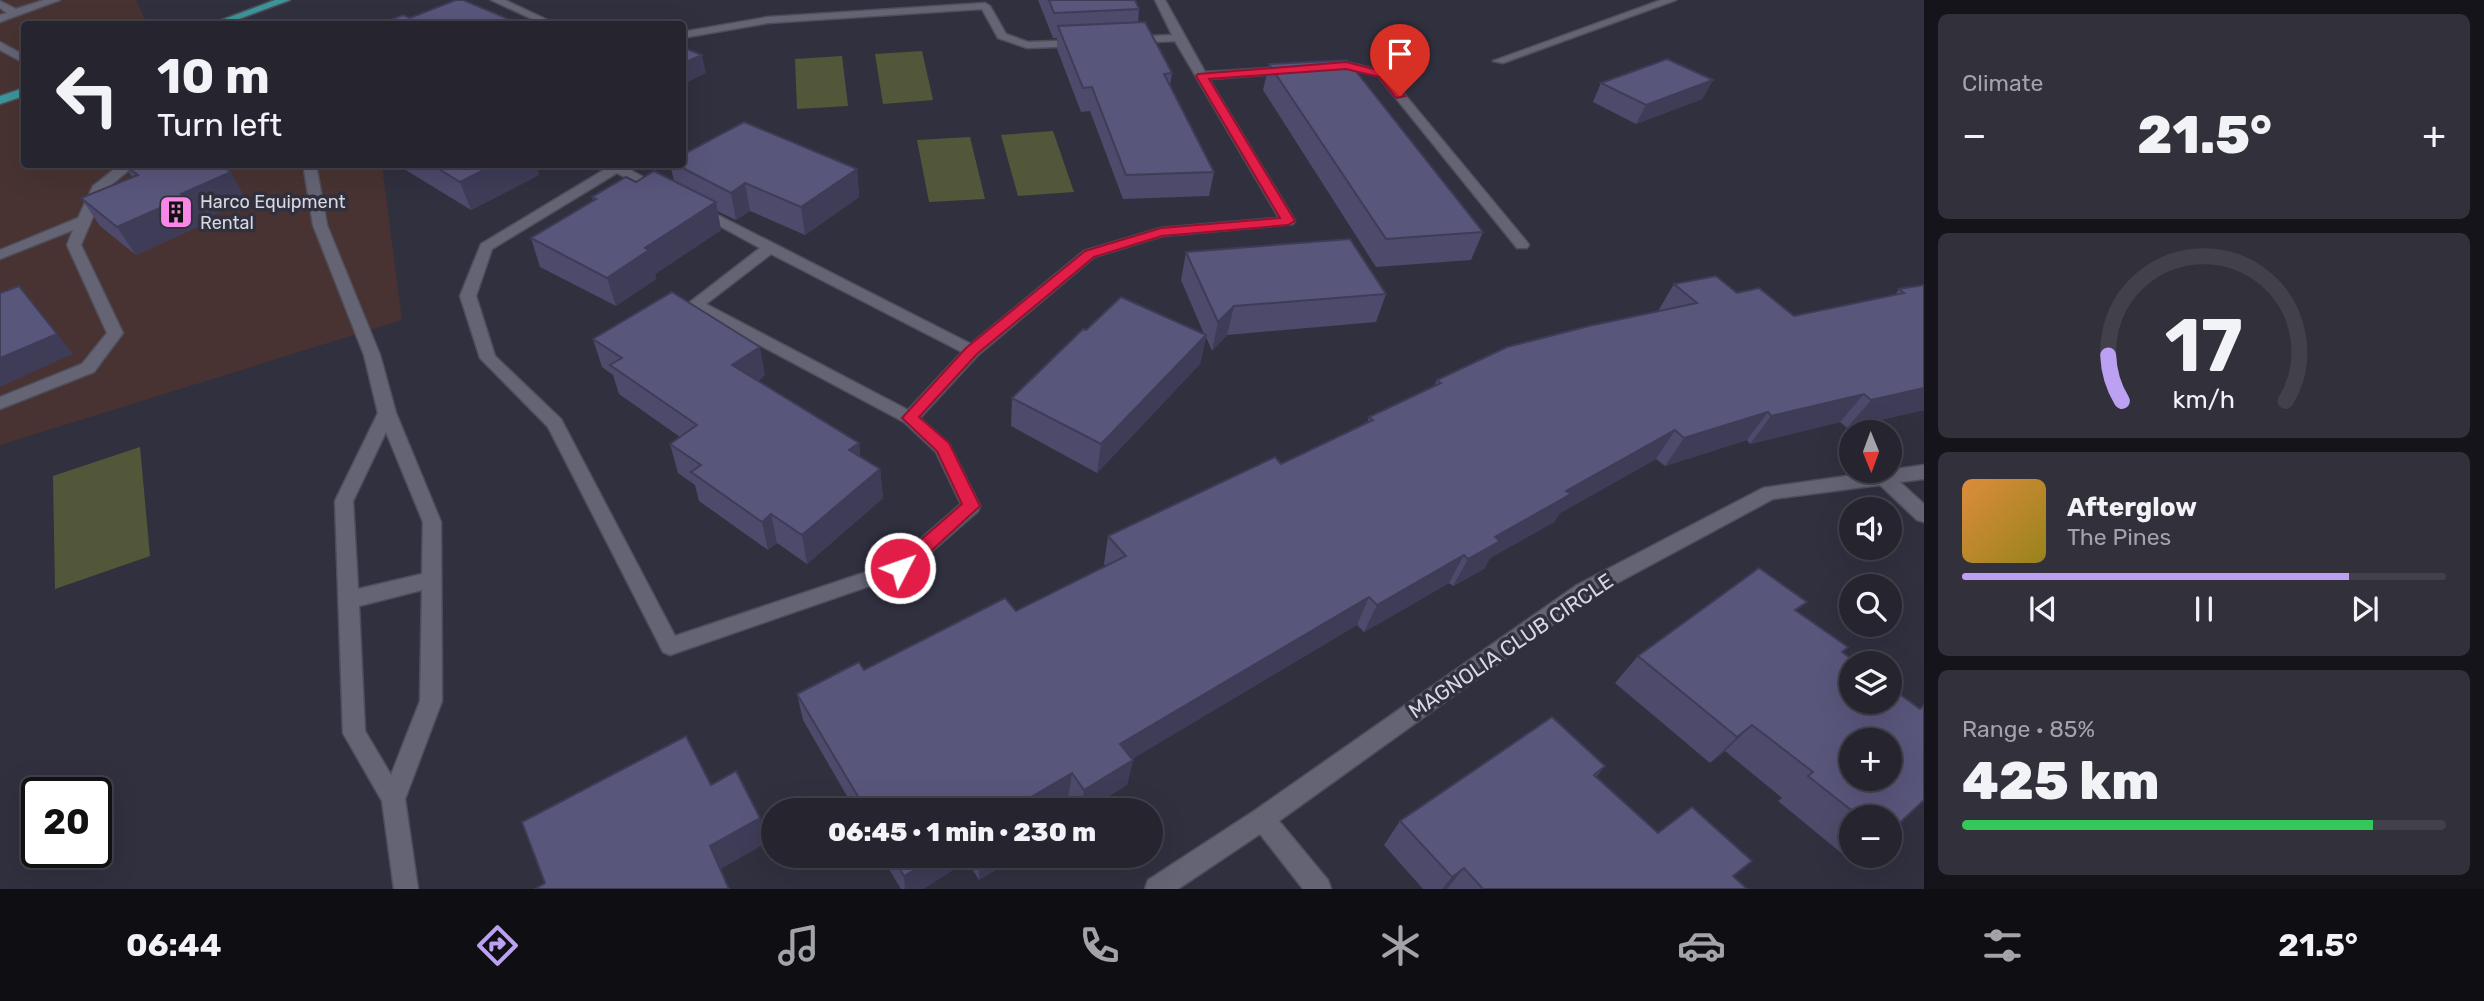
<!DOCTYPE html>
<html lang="en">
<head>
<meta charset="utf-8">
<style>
  :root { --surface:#25242f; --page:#31303b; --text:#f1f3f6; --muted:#a3a4aa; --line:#42414b; --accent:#bca0f2 }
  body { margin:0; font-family:Rubik,sans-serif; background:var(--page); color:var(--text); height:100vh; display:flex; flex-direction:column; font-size:26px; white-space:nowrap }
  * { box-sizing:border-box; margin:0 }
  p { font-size:23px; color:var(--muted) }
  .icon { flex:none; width:38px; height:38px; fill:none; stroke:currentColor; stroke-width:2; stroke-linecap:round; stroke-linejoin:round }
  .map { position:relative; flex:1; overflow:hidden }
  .details { display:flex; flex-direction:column; gap:14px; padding:14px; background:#14141a; width:560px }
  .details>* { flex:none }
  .banner { position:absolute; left:21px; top:21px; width:665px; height:147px; border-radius:7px; box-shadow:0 7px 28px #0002,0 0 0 2px var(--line); background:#25242f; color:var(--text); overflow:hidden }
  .needle { width:46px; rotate:179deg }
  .fabs { position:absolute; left:1839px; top:420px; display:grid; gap:14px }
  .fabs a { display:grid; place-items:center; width:63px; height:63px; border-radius:50%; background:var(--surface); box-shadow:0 7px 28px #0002,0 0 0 2px var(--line); font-size:35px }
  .speed { position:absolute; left:21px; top:777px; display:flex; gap:14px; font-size:35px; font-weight:700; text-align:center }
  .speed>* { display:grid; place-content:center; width:91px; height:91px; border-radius:50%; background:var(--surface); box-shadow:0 7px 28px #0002,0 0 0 2px var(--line); line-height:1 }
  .speed .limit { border:4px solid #111; border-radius:10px; background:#fff; color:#111 }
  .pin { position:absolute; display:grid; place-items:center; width:60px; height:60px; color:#fff; margin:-72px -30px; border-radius:50% 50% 50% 0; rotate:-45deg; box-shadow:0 0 7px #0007 }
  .pin .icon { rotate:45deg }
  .me { position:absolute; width:77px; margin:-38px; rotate:49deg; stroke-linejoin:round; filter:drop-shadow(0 0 5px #0008) }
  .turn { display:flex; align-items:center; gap:24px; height:147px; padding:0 21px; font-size:32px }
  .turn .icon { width:91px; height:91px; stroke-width:2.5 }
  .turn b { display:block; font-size:49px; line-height:60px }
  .big { font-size:52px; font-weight:800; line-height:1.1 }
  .details .tile { flex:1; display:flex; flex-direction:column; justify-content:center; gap:10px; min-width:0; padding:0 24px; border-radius:10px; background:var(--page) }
  .details .dial { align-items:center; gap:0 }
  .dial svg { height:182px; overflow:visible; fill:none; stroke:var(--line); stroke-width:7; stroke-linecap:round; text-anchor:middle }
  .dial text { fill:var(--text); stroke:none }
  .song { display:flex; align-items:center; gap:21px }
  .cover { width:84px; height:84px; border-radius:10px; background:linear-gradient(135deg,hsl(30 70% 55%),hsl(50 70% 35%)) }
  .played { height:7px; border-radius:4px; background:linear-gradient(90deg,var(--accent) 80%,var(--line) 80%) }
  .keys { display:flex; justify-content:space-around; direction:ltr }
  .heat { display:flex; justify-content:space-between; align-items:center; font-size:38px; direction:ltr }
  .charge { height:10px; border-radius:5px; background:linear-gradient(90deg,#34c759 85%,var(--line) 0) }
  .trip { position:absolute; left:761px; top:798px; width:402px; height:70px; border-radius:35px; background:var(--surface); box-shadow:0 7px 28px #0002,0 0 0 2px var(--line); font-weight:800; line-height:70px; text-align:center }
  .dock { display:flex; height:112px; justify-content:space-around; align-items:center; background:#0f0e13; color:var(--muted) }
  .dock .icon { width:49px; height:49px }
  .dock .on { color:var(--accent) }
  .dock b { font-size:32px; color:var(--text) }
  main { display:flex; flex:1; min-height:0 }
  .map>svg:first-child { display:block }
</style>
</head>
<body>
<main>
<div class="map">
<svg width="1924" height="889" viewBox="0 0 1924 889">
  <rect width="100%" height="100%" fill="#31303f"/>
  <!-- commercial -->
  <polygon fill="#483332" points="0,0 136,0 147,24 24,24 24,164 379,164 382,166 402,320 0,445"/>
  <!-- green -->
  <g fill="#535739">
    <polygon points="922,51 933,100 883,104 875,54"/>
    <polygon points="842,56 848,106 797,109 795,59"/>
    <polygon points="1053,131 1074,192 1018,196 1001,135"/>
    <polygon points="970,137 985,199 929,202 917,140"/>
    <polygon points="140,447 150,556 55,589 53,476"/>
  </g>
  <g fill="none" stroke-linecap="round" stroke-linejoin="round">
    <!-- lane casing -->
    <g stroke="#4e4e5b" stroke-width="3">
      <g id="lane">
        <polygon points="44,0 60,0 0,22 0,15 7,13 0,8 0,1 16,9"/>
        <polygon points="491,0 505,0 556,24 543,24"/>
        <path d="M1155 0H1165L1205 72 1289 67 1295 70 1289 73 1209 79 1295 221 1293 224 1162 236 1094 257 978 355 920 418 949 444 980 506 978 511 907 573 670 655 663 652 548 427 480 358 460 296 481 244 607 168 603 164H620L666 190 664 193H654L617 173 492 249 476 296 495 356 561 419 675 636 893 563 961 504 936 452 904 422 690 308 687 305 690 302 760 248 692 211 699 207 704 208 971 344 1084 251 1161 228 1279 218 1175 41 1130 43 1124 40 1130 37 1172 35ZM771 254 962 352 908 410 706 304Z"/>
        <polygon points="985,3 990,6 1006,34 1028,42 1081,40 1087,43 1081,46 1027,48 998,38 982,9 768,23 682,38 682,32 768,17"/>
        <polygon points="0,42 24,55 24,63 0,50"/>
        <polygon points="1346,62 1386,72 1527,242 1529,245 1527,248 1517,248 1378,76 1346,68 1331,70 1325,67"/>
        <polygon points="121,164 136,164 104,191 81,245 123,333 94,372 0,409 0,397 82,364 107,333 67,245 73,230 0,259 0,250 78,218 93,186"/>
      </g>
    </g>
    <!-- street casing -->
    <g stroke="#4e4e5b" stroke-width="3">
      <g id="street">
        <polygon points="1661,0 1676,0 1503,63 1493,61"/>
        <path d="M303 164H316L327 225 380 355 396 413 441 522 442 701 405 799 418 889H394L382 801 343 733 335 501 378 413 364 355 313 225ZM386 432 423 522 422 574 358 589 353 501ZM422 590 420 701 391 775 365 731 359 606Z"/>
        <polygon points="1924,465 1924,479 1900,482 1924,504 1924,522 1917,520 1880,485 1773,499 1591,597 1279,821 1328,880 1331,889 1303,889 1260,834 1178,889 1145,889 1148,880 1254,811 1577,585 1763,488"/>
      </g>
    </g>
    <!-- primary casing -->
    <g stroke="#4e4e5b" stroke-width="3">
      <g id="primary">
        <polygon points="275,0 290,0 225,24 211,24"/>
        <polygon points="24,88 24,96 0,104 0,96"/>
      </g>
    </g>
    <!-- lane -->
    <use href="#lane" fill="#656475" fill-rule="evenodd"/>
    <!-- street -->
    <use href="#street" fill="#656475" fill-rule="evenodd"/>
    <!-- primary -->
    <use href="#primary" fill="#3c9699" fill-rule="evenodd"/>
  </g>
  <!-- wall -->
  <g fill="#4d4a6b">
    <polygon points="1038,0 1135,0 1139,9 1138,23 1172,73 1170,85 1214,172 1209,196 1123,199 1090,111 1081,112 1057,49 1057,38 1053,38"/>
    <polygon points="1269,64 1483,232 1471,260 1376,267 1263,90"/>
    <polygon points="1713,80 1702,99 1636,124 1593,102 1601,83"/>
    <polygon points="396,164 536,164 539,175 471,210"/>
    <polygon points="670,164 857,169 859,197 805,235 750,211 736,220 717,211 721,230 655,274 656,279 616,306 540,267 531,238 593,201 592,197 636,182 674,181"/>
    <polygon points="125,166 246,200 200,221 202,225 136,255 100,226 81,198 132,177"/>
    <polygon points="1186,252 1386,294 1376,322 1227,335 1212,351 1206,337 1200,364 1097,473 1011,426 1012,398 1086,330 1204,334 1181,280"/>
    <polygon points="1674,284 1737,293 1794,316 1895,295 1899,289 1924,285 1924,410 1847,428 1840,422 1750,444 1747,440 1665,466 1656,459 1560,513 1554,522 1490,558 1484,569 1453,586 1449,583 1364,632 1357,625 1132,759 1133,760 1127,785 1086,810 1077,810 1068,798 1047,810 855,810 803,720 797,694 864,670 1016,611 1106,566 1104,564 1108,536 1281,464 1367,423 1369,417 1434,386 1437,380 1658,311"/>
    <polygon points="593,339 765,375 758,381 859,443 860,457 880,469 883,498 807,564 777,543 768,550 699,501 695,485 678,473 670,444 680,437 619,394 613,375 602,367"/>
    <polygon points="1797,611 1842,653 1890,817 1852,817 1852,856 1858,856 1851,861 1778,801 1782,798 1725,751 1710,763 1615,683 1638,656"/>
    <polygon points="1605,766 1596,777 1658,833 1733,876 1747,889 1423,889 1384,845 1400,821"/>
    <polygon points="881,856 1018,856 979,880 967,861 923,889 901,889"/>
  </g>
  <!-- shaded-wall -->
  <g fill="#3e3c57">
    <polygon points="702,55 706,73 682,85 682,64"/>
    <polygon points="1713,80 1702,99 1636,124 1646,105"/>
    <polygon points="496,164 536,164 539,175 471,210 460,182"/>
    <polygon points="857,169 859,197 805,235 801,207"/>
    <polygon points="231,172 246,200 200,221 202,225 136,255 117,227 181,194"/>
    <polygon points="745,183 750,211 736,220 731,193"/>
    <polygon points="716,202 721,230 655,274 656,279 616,306 607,278 645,248"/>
    <polygon points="35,306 73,354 0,387 0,358"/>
    <polygon points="1234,306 1227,335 1212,351 1218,322"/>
    <polygon points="1206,335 1200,364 1097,473 1101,444"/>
    <polygon points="760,347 765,375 738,394 732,365"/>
    <polygon points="1924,388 1924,410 1847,428 1871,400"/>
    <polygon points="1864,394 1840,422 1750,444 1771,416"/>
    <polygon points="1768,412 1747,440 1665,466 1684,438"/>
    <polygon points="1675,430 1656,459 1560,513 1554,522 1490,558 1484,569 1453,586 1468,559 1495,537 1566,491"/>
    <polygon points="859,443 862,472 849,450"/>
    <polygon points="880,469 883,498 807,564 802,535"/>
    <polygon points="771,514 777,543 768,550 762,522"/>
    <polygon points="1464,555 1449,583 1364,632 1377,605"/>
    <polygon points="1369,597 1357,625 1115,769 1120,744"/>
    <polygon points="1752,725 1725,751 1710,763 1737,737"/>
    <polygon points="1133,760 1127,785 1086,810 1081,810 1084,790"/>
    <polygon points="1072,773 1068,798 1047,810 1009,810"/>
    <polygon points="760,818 768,842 719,870 710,846"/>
    <polygon points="938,856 967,856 967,861 923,889 905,889 904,876"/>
    <polygon points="982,856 1018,856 979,880 979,857"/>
    <polygon points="1464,868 1447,889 1442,889 1452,877"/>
  </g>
  <!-- building -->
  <g fill="#59567c" stroke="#3e3c57" stroke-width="2" fill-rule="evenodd">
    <polygon points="456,0 463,0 520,24 379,24 403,15 410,18"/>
    <polygon points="1049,0 1135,0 1139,9 1054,13"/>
    <polygon points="1145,22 1172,73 1164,74 1214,172 1126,175 1092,87 1083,88 1058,26"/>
    <polygon points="682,47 702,55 682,64"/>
    <polygon points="1667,59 1713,80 1646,105 1601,83"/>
    <polygon points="1347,60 1483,232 1386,239 1269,64"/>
    <polygon points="744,122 857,169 801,207 745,183 731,193 675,164 682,164 682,155"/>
    <polygon points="128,164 219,164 231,172 181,194 185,197 117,227 81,198 138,175 125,166"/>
    <polygon points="431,164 496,164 460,182"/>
    <polygon points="654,171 716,202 645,248 649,250 607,278 531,238 596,199 592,197 626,177 636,182"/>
    <polygon points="1350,239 1386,294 1234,306 1218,322 1186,252"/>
    <polygon points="1716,276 1737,293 1759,288 1794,316 1904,293 1899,289 1924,285 1924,388 1871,400 1864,394 1771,416 1768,412 1684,438 1675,430 1566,491 1571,494 1495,537 1500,541 1468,559 1464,555 1377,605 1369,597 1120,744 1133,760 1084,790 1072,773 1009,810 866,810 797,694 859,662 864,670 1005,598 1016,611 1126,556 1108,536 1275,457 1281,464 1373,420 1369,417 1441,383 1437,380 1507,347 1589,326 1697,303 1674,284"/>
    <polygon points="19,286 57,334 0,358 0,293"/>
    <polygon points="672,292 760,347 732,365 859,443 849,450 880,469 802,535 771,514 762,522 691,472 701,465 670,444 697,425 610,365 622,358 593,339"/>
    <polygon points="1121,297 1206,335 1101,444 1012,398 1083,329 1086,330"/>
    <path d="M1759 568 1807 602 1795 610 1848 647 1842 652 1857 663H1852V702H1890V687L1920 709 1924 705V800L1890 832V817H1860L1808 776 1813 772 1752 725 1737 737 1638 656ZM1852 740H1890V779H1852Z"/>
    <polygon points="1552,717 1605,766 1594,775 1658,833 1692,807 1752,861 1733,876 1747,889 1483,889 1464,868 1452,877 1400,821"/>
    <polygon points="686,736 711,785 736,771 760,818 710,846 729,889 535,889 545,883 522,822"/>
    <polygon points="892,856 938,856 904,876"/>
  </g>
  <!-- route -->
  <polygon fill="#e11d48" stroke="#92132f" stroke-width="2" points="1346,62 1386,72 1405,96 1396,98 1379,77 1346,69 1209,79 1295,221 1288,225 1162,236 1094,257 977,354 919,417 949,443 980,506 907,573 894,573 892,568 894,563 962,504 937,451 902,418 966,348 1085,251 1161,228 1280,218 1196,76 1198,74"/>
  <!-- icons -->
  <defs>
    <g id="building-square" transform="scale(1.75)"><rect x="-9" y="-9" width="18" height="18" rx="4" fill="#fa87e6" stroke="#31303f"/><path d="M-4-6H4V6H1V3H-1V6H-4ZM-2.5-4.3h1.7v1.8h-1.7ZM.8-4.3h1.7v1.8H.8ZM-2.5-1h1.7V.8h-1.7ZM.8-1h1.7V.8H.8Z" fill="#111"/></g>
  </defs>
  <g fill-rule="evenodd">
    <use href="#building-square" x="176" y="212"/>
  </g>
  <g text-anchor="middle" stroke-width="7" stroke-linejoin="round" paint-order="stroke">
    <!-- far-poi labels -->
    <g font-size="18" fill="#d8d8e2" stroke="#31303f" text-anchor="start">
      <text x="200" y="208">Harco Equipment<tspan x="200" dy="21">Rental</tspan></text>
    </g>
    <!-- street labels -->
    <g font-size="21" fill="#d8d8e2" stroke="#31303f">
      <text transform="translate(1511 646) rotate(-34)" y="7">MAGNOLIA CLUB CIRCLE</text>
    </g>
  </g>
</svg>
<div class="fabs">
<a><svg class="needle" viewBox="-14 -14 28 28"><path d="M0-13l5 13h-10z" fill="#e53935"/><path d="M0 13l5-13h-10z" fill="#a3a4aa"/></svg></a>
<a><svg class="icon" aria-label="sound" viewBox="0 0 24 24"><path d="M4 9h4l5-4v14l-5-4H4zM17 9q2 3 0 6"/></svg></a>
<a><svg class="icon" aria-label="search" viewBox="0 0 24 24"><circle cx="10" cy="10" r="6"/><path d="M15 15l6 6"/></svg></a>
<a><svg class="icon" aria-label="layers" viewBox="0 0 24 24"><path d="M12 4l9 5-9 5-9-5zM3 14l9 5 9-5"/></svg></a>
<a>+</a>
<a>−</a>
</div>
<div class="speed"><div class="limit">20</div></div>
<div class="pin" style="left:1400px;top:96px;background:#d93025"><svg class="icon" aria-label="arrive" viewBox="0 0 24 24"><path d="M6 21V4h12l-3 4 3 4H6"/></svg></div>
<svg class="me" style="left:900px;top:568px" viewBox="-20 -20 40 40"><circle r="17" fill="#e11d48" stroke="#fff" stroke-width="3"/><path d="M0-11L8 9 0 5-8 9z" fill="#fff"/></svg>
<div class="trip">06:45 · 1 min · 230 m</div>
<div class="banner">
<div class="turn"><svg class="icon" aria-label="left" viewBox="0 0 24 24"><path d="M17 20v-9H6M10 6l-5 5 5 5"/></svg><div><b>10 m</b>Turn left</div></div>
</div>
</div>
<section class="details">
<div class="tile"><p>Climate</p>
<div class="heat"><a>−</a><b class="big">21.5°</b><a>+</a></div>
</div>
<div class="tile dial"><svg viewBox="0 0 100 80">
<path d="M14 69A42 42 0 1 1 86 69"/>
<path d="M14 69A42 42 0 0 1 8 49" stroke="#bca0f2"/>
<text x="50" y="56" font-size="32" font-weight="700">17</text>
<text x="50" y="72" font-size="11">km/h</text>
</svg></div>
<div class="tile">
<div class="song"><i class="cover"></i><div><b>Afterglow</b><p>The Pines</p></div></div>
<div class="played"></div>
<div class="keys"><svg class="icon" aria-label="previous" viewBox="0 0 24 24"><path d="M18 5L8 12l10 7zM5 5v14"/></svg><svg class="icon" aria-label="pause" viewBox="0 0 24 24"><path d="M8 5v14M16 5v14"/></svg><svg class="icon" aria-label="next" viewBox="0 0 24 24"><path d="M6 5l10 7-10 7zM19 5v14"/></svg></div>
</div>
<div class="tile"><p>Range · 85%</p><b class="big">425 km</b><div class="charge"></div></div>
</section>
</main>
<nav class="dock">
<b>06:44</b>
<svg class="icon on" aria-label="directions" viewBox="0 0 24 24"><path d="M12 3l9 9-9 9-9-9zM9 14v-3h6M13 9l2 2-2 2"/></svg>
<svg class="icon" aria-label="music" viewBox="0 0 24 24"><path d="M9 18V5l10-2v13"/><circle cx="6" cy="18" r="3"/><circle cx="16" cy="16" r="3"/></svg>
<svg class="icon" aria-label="phone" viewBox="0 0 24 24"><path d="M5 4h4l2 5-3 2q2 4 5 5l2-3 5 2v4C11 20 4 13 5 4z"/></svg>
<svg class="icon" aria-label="climate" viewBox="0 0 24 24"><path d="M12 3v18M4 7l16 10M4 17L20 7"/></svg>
<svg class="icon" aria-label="car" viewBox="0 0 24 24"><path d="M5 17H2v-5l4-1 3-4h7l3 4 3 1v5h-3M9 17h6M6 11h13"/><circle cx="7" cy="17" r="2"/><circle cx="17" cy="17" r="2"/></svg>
<svg class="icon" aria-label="filters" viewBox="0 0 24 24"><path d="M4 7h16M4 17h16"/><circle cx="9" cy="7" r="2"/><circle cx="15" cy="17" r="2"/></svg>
<b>21.5°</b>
</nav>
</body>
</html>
